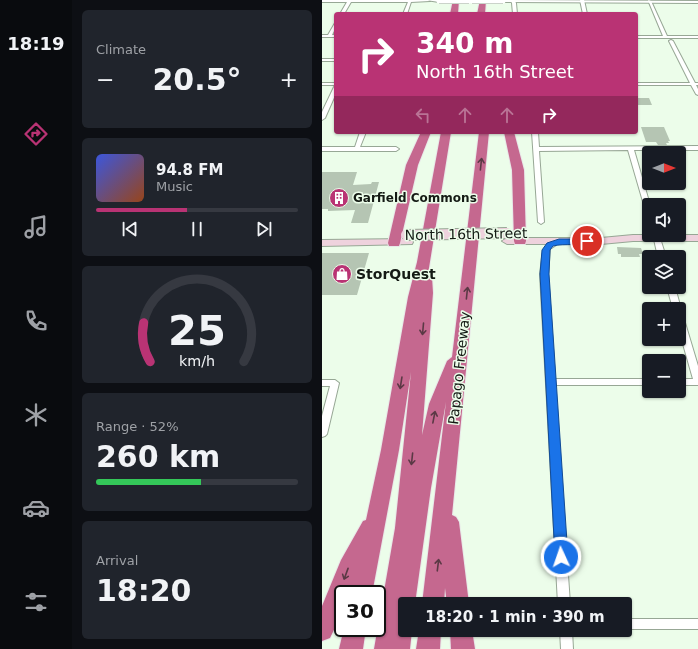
<!DOCTYPE html>
<html lang="en">
<head>
<meta charset="utf-8">
<style>
  :root { --surface:#171b24; --page:#20242c; --text:#f1f3f6; --muted:#9ea1a6; --line:#363941; --accent:#b93374 }
  body { margin:0; font-family:"DejaVu Sans",sans-serif; background:var(--page); color:var(--text); height:100vh; display:flex; flex-direction:column; font-size:15px; white-space:nowrap }
  * { box-sizing:border-box; margin:0 }
  p { font-size:13px; color:var(--muted) }
  .icon { flex:none; width:22px; height:22px; fill:none; stroke:currentColor; stroke-width:2; stroke-linecap:round; stroke-linejoin:round }
  .map { position:relative; flex:1; overflow:hidden }
  .panel { display:flex; flex-direction:column; gap:10px; padding:10px; background:#0d0f14; width:250px }
  .panel>* { flex:none }
  .guide { position:absolute; left:12px; top:12px; width:304px; height:122px; border-radius:4px; box-shadow:0 1px 3px #0004; background:#b93374; color:#fff; overflow:hidden }
  .needle { width:26px; rotate:90deg }
  .tools { position:absolute; left:320px; top:146px; display:grid; gap:8px }
  .tools a { display:grid; place-items:center; width:44px; height:44px; border-radius:4px; background:var(--surface); box-shadow:0 1px 3px #0004; font-size:20px }
  .speed { position:absolute; left:12px; top:585px; display:flex; gap:8px; font-size:20px; font-weight:700; text-align:center }
  .speed>* { display:grid; place-content:center; width:52px; height:52px; border-radius:50%; background:var(--surface); box-shadow:0 1px 3px #0004; line-height:1 }
  .speed .limit { border:2px solid #111; border-radius:6px; background:#fff; color:#111 }
  .pin { position:absolute; display:grid; place-items:center; width:34px; height:34px; color:#fff; margin:-17px; border:2px solid #fff; border-radius:50%; box-shadow:0 1px 4px #0007 }
  .me { position:absolute; width:44px; margin:-22px; rotate:357deg; stroke-linejoin:round; filter:drop-shadow(0 0 3px #0008) }
  .turn { display:flex; align-items:center; gap:14px; height:84px; padding:0 16px; font-size:18px }
  .turn .icon { width:52px; height:52px; stroke-width:2.5 }
  .turn b { display:block; font-size:28px; line-height:34px }
  .lanes { display:flex; align-items:center; height:38px; padding:0 16px; background:#0003; justify-content:center; gap:20px; direction:ltr }
  .lanes .off { opacity:.35 }
  .big { font-size:30px; font-weight:700; line-height:1.1 }
  .panel .tile { flex:1; display:flex; flex-direction:column; justify-content:center; gap:6px; min-width:0; padding:0 14px; border-radius:6px; background:var(--page) }
  .panel .dial { align-items:center; gap:0 }
  .dial svg { height:104px; overflow:visible; fill:none; stroke:var(--line); stroke-width:7; stroke-linecap:round; text-anchor:middle }
  .dial text { fill:var(--text); stroke:none }
  .song { display:flex; align-items:center; gap:12px }
  .cover { width:48px; height:48px; border-radius:6px; background:linear-gradient(135deg,hsl(230 70% 55%),hsl(20 70% 35%)) }
  .played { height:4px; border-radius:2px; background:linear-gradient(90deg,var(--accent) 45%,var(--line) 45%) }
  .keys { display:flex; justify-content:space-around; direction:ltr }
  .heat { display:flex; justify-content:space-between; align-items:center; font-size:22px; direction:ltr }
  .charge { height:6px; border-radius:3px; background:linear-gradient(90deg,#34c759 52%,var(--line) 0) }
  .trip { position:absolute; left:76px; top:597px; width:234px; height:40px; border-radius:4px; background:var(--surface); box-shadow:0 1px 3px #0004; font-weight:700; line-height:40px; text-align:center }
  main { display:flex; flex:1; min-height:0 }
  .menu { display:flex; flex-direction:column; width:72px; justify-content:space-around; align-items:center; background:#090b0e; color:var(--muted) }
  .menu .icon { width:28px; height:28px }
  .menu .on { color:var(--accent) }
  .menu b { font-size:18px; color:var(--text) }
  .map>svg:first-child { display:block }
</style>
</head>
<body>
<main>
<nav class="menu">
<b>18:19</b>
<svg class="icon on" aria-label="directions" viewBox="0 0 24 24"><path d="M12 3l9 9-9 9-9-9zM9 14v-3h6M13 9l2 2-2 2"/></svg>
<svg class="icon" aria-label="music" viewBox="0 0 24 24"><path d="M9 18V5l10-2v13"/><circle cx="6" cy="18" r="3"/><circle cx="16" cy="16" r="3"/></svg>
<svg class="icon" aria-label="phone" viewBox="0 0 24 24"><path d="M5 4h4l2 5-3 2q2 4 5 5l2-3 5 2v4C11 20 4 13 5 4z"/></svg>
<svg class="icon" aria-label="climate" viewBox="0 0 24 24"><path d="M12 3v18M4 7l16 10M4 17L20 7"/></svg>
<svg class="icon" aria-label="car" viewBox="0 0 24 24"><path d="M5 17H2v-5l4-1 3-4h7l3 4 3 1v5h-3M9 17h6M6 11h13"/><circle cx="7" cy="17" r="2"/><circle cx="17" cy="17" r="2"/></svg>
<svg class="icon" aria-label="filters" viewBox="0 0 24 24"><path d="M4 7h16M4 17h16"/><circle cx="9" cy="7" r="2"/><circle cx="15" cy="17" r="2"/></svg>
</nav>
<section class="panel">
<div class="tile"><p>Climate</p>
<div class="heat"><a>−</a><b class="big">20.5°</b><a>+</a></div>
</div>
<div class="tile">
<div class="song"><i class="cover"></i><div><b>94.8 FM</b><p>Music</p></div></div>
<div class="played"></div>
<div class="keys"><svg class="icon" aria-label="previous" viewBox="0 0 24 24"><path d="M18 5L8 12l10 7zM5 5v14"/></svg><svg class="icon" aria-label="pause" viewBox="0 0 24 24"><path d="M8 5v14M16 5v14"/></svg><svg class="icon" aria-label="next" viewBox="0 0 24 24"><path d="M6 5l10 7-10 7zM19 5v14"/></svg></div>
</div>
<div class="tile dial"><svg viewBox="0 0 100 80">
<path d="M14 69A42 42 0 1 1 86 69"/>
<path d="M14 69A42 42 0 0 1 9 39" stroke="#b93374"/>
<text x="50" y="56" font-size="32" font-weight="700">25</text>
<text x="50" y="72" font-size="11">km/h</text>
</svg></div>
<div class="tile"><p>Range · 52%</p><b class="big">260 km</b><div class="charge"></div></div>
<div class="tile"><p>Arrival</p><b class="big">18:20</b></div>
</section>
<div class="map">
<svg width="376" height="649" viewBox="0 0 376 649">
  <rect width="100%" height="100%" fill="#ecfdea"/>
  <!-- building -->
  <g fill="#b5c5b3">
    <polygon points="314,98 327,98 330,105 314,105"/>
    <polygon points="319,127 342,127 348,141 346,141 347,143 344,143 345,145 336,145 334,142 324,142"/>
    <polygon points="0,172 35,172 31,185 49,184 50,182 57,182 46,223 29,223 33,210 6,211 6,209 0,209"/>
    <polygon points="295,247 319,248 321,254 317,254 318,257 299,257 299,254 296,254"/>
    <polygon points="0,253 47,253 35,295 0,295"/>
  </g>
  <g fill="none" stroke-linecap="round" stroke-linejoin="round">
    <!-- minor casing -->
    <g stroke="#97a795" stroke-width="2">
      <g id="minor">
        <polygon points="0,0 106,0 108,1 89,2 85,14 81,14 86,2 29,2 22,14 18,14 25,2 0,2"/>
        <polygon points="188,0 192,0 194,3 195,14 191,14 190,3"/>
        <polygon points="258,0 262,0 265,14 261,14"/>
        <polygon points="326,0 329,1 345,36 376,36 376,38 314,38 314,36 341,36"/>
        <polygon points="13,23 14,23 14,27 10,35 14,35 14,37 0,37 0,35 6,35"/>
        <polygon points="349,40 351,41 373,83 376,83 376,85 374,85 376,89 376,95 374,94 369,85 314,85 314,83 368,83 347,41"/>
        <rect x="0" y="59" width="14" height="2"/>
        <rect x="0" y="83" width="14" height="2"/>
        <polygon points="12,87 14,87 14,93 3,118 0,120 0,112"/>
        <polygon points="38,132 44,132 38,147 74,147 77,149 74,151 0,151 0,147 33,147"/>
        <polygon points="210,132 216,132 217,147 376,146 376,150 312,150 328,205 327,205 327,214 324,212 306,150 217,151 222,222 219,224 216,222"/>
        <polygon points="331,235 337,235 344,257 336,257"/>
        <path d="M237 239 240 241 239 242 228 249 226 274 233 379H327V385H233L248 604H236L218 274C221 256 217 245 237 239Z"/>
        <polygon points="345,287 353,287 359,309 358,311 357,309 351,309"/>
        <polygon points="357,314 361,316 376,366 376,385 357,385 357,379 371,379 357,330"/>
        <polygon points="0,380 13,380 17,383 5,434 3,436 0,437 0,416 8,386 0,386"/>
        <rect x="303" y="619" width="73" height="10"/>
        <polygon points="238,630 250,630 251,649 239,649"/>
      </g>
    </g>
    <!-- tertiary casing -->
    <g stroke="#97a795" stroke-width="2">
      <g id="tertiary">
        <polygon points="104,0 119,0 119,1 117,2"/>
        <polygon points="179,0 376,1 376,3 181,2"/>
      </g>
    </g>
    <!-- secondary casing -->
    <g stroke="#97a795" stroke-width="2">
      <g id="secondary">
        <polygon points="311,235 376,235 376,241 311,241 279,244 185,244 180,241 185,238 279,238"/>
        <polygon points="86,239 90,240 91,242 90,244 0,246 0,240"/>
      </g>
    </g>
    <!-- motorway casing -->
    <g stroke="#e8e8e8" stroke-width="2">
      <g id="motorway">
        <polygon points="131,0 137,0 136,14 128,14"/>
        <polygon points="158,0 164,0 163,14 155,14"/>
        <polygon points="99,132 109,132 96,165 78,243 77,246 67,246 66,243 84,165"/>
        <path d="M119 132H129L106 274 110 277 111 293 100 435 107 404 125 361 130 357 157 132H167L130 515 134 517 137 522 147 604H125L123 588 122 604H100L124 402 109 488 93 604H83V630H90L88 649H52L73 528 89 372 77 450 50 594H28L29 589 27 594H21C21 612 16 622 8 638L0 641V606L19 560 41 521 44 520 59 450 86 297 95 262Z"/>
        <polygon points="182,132 192,132 202,170 204,241 203,244 193,244 192,241 190,170"/>
        <polygon points="22,628 44,628 41,649 17,649"/>
        <polygon points="97,630 119,630 118,649 94,649"/>
        <polygon points="128,630 150,630 153,649 129,649"/>
      </g>
    </g>
    <!-- minor -->
    <use href="#minor" fill="#fff" fill-rule="evenodd"/>
    <!-- tertiary -->
    <use href="#tertiary" fill="#fff" fill-rule="evenodd"/>
    <!-- secondary -->
    <use href="#secondary" fill="#eed2dd" fill-rule="evenodd"/>
    <!-- motorway -->
    <use href="#motorway" fill="#c5688f" fill-rule="evenodd"/>
    <!-- tertiary-bridge casing -->
    <g stroke="#97a795" stroke-width="6" stroke-linecap="butt">
      <g id="tertiary-bridge">
        <polyline points="117,1 147,1"/>
        <polyline points="150,1 181,1"/>
      </g>
    </g>
    <!-- secondary-bridge casing -->
    <g stroke="#97a795" stroke-width="12" stroke-linecap="butt">
      <polyline id="secondary-bridge" points="84,235 185,233"/>
    </g>
    <!-- tertiary-bridge -->
    <use href="#tertiary-bridge" stroke="#fff" stroke-width="5"/>
    <!-- secondary-bridge -->
    <use href="#secondary-bridge" stroke="#eed2dd" stroke-width="10"/>
  </g>
  <!-- one-way arrows -->
  <defs><path id="oneway-shaft" d="M-6 0H5M1.5-3L5.5 0L1.5 3" fill="none" stroke-width="1.6" stroke-linecap="round" stroke-linejoin="round"/></defs>
  <g stroke="#5b3945">
    <use href="#oneway-shaft" transform="translate(159 164) rotate(-84)"/>
    <use href="#oneway-shaft" transform="translate(145 293) rotate(-84)"/>
    <use href="#oneway-shaft" transform="translate(101 329) rotate(95)"/>
    <use href="#oneway-shaft" transform="translate(79 383) rotate(99)"/>
    <use href="#oneway-shaft" transform="translate(112 417) rotate(-79)"/>
    <use href="#oneway-shaft" transform="translate(90 459) rotate(96)"/>
    <use href="#oneway-shaft" transform="translate(116 565) rotate(-83)"/>
    <use href="#oneway-shaft" transform="translate(24 574) rotate(110)"/>
  </g>
  <!-- route -->
  <path fill="#1a73e8" stroke="#114b97" d="M237 239H265L269 241C262 247 241 243 231 246L228 250 227 274 246 557 244 561 239 562 235 561 233 557 218 274 220 250 225 243Z"/>
  <!-- icons -->
  <defs>
    <g id="building-disc" transform="scale(1)"><circle r="9.5" fill="#b93374" stroke="#ecfdea"/><path d="M-4-6H4V6H1V3H-1V6H-4ZM-2.5-4.3h1.7v1.8h-1.7ZM.8-4.3h1.7v1.8H.8ZM-2.5-1h1.7V.8h-1.7ZM.8-1h1.7V.8H.8Z" fill="#fff"/></g>
    <g id="shop-disc" transform="scale(1)"><circle r="9.5" fill="#b93374" stroke="#ecfdea"/><path d="M-5-2.5h2.3a2.7 3.5 0 0 1 5.4 0H5L5.5 6h-11ZM-1.5-2.5h3a1.5 2.3 0 0 0-3 0Z" fill="#fff"/></g>
  </defs>
  <g fill-rule="evenodd">
    <use href="#building-disc" x="17" y="198"/>
    <use href="#shop-disc" x="20" y="274"/>
  </g>
  <g text-anchor="middle" stroke-width="3" stroke-linejoin="round" paint-order="stroke">
    <!-- far-poi labels -->
    <g font-size="12" font-weight="bold" fill="#141a14" stroke="#ecfdea" text-anchor="start">
      <text x="31" y="202">Garfield Commons</text>
    </g>
    <!-- street labels -->
    <g font-size="14" fill="#141a14" stroke="#ecfdea">
      <text transform="translate(144 234) rotate(-1)" y="5">North 16th Street</text>
      <text transform="translate(137 368) rotate(-84)" y="5">Papago Freeway</text>
    </g>
    <!-- poi labels -->
    <g font-size="14" font-weight="bold" fill="#141a14" stroke="#ecfdea" text-anchor="start">
      <text x="34" y="279">StorQuest</text>
    </g>
  </g>
</svg>
<div class="tools">
<a><svg class="needle" viewBox="-14 -14 28 28"><path d="M0-13l5 13h-10z" fill="#e53935"/><path d="M0 13l5-13h-10z" fill="#9ea1a6"/></svg></a>
<a><svg class="icon" aria-label="sound" viewBox="0 0 24 24"><path d="M4 9h4l5-4v14l-5-4H4zM17 9q2 3 0 6"/></svg></a>
<a><svg class="icon" aria-label="layers" viewBox="0 0 24 24"><path d="M12 4l9 5-9 5-9-5zM3 14l9 5 9-5"/></svg></a>
<a>+</a>
<a>−</a>
</div>
<div class="speed"><div class="limit">30</div></div>
<div class="pin" style="left:265px;top:241px;background:#d93025"><svg class="icon" aria-label="arrive" viewBox="0 0 24 24"><path d="M6 21V4h12l-3 4 3 4H6"/></svg></div>
<svg class="me" style="left:239px;top:557px" viewBox="-20 -20 40 40"><circle r="17" fill="#1a73e8" stroke="#fff" stroke-width="3"/><path d="M0-11L8 9 0 5-8 9z" fill="#fff"/></svg>
<div class="trip">18:20 · 1 min · 390 m</div>
<div class="guide">
<div class="turn"><svg class="icon" aria-label="right" viewBox="0 0 24 24"><path d="M7 20v-9h11M14 6l5 5-5 5"/></svg><div><b>340 m</b>North 16th Street</div></div>
<div class="lanes"><svg class="icon off" aria-label="left" viewBox="0 0 24 24"><path d="M17 20v-9H6M10 6l-5 5 5 5"/></svg><svg class="icon off" aria-label="ahead" viewBox="0 0 24 24"><path d="M12 20V5M6 11l6-6 6 6"/></svg><svg class="icon off" aria-label="ahead" viewBox="0 0 24 24"><path d="M12 20V5M6 11l6-6 6 6"/></svg><svg class="icon" aria-label="right" viewBox="0 0 24 24"><path d="M7 20v-9h11M14 6l5 5-5 5"/></svg></div>
</div>
</div>
</main>
</body>
</html>
